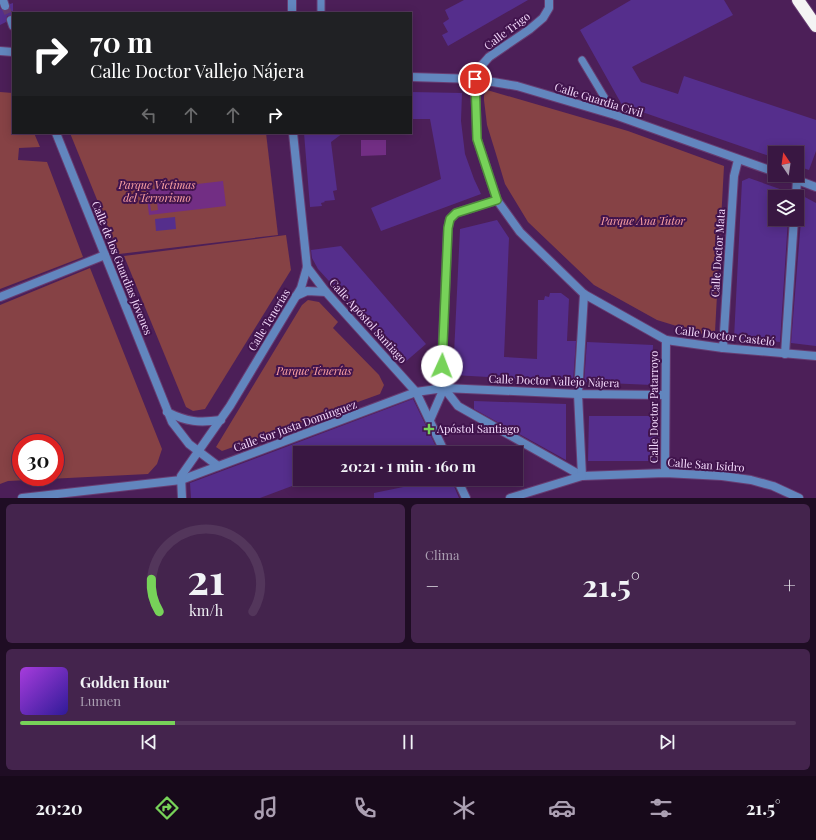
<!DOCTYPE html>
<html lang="es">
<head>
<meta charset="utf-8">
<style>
  :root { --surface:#391742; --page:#44244d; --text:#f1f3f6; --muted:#ab9fb2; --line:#53365b; --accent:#77d259 }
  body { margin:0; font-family:"Playfair Display",serif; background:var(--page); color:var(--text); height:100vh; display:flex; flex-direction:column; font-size:15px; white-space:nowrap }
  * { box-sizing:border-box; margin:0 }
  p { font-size:13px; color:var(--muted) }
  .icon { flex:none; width:22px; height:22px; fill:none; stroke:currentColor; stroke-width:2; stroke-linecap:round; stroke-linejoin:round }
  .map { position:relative; height:498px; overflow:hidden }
  .drawer { display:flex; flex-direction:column; gap:6px; padding:6px; background:#1f0d24; flex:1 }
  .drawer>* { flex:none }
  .top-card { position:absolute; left:12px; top:12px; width:400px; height:122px; border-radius:0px; box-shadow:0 2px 10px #0003,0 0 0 1px var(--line); background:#202124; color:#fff; overflow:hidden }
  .needle { width:26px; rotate:347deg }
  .controls { position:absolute; left:768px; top:146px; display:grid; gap:8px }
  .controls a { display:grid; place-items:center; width:36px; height:36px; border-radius:0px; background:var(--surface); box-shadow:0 2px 10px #0003,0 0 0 1px var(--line); font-size:20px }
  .speed { position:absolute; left:12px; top:434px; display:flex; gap:8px; font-size:20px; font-weight:700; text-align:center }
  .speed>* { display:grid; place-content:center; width:52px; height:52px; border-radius:50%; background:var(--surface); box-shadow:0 2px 10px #0003,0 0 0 1px var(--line); line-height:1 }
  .speed .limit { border:6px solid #d22; background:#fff; color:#111 }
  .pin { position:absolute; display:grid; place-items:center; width:34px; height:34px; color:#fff; margin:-17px; border:2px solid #fff; border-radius:50%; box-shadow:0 1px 4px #0007 }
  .me { position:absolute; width:44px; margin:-22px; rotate:2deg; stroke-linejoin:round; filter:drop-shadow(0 0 3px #0008) }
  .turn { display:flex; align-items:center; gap:14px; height:84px; padding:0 12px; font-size:18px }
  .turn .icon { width:52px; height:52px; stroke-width:2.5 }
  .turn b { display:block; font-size:28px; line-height:34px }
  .lanes { display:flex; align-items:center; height:38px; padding:0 12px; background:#0003; justify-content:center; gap:20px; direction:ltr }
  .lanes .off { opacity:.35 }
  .big { font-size:30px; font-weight:700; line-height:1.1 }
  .drawer .widget { flex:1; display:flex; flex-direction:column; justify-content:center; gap:6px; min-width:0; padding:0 14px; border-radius:6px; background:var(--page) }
  .drawer .dial { align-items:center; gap:0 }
  .dial svg { height:104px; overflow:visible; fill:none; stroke:var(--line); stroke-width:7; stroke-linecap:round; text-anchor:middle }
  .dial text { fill:var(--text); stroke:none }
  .song { display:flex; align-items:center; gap:12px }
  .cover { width:48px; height:48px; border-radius:6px; background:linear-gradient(135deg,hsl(280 70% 55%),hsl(250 70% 35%)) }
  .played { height:4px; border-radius:2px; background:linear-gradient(90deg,var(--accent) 20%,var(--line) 20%) }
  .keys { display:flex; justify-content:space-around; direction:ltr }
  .heat { display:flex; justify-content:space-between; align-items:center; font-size:22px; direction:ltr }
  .drawer .tiles { flex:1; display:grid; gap:6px; grid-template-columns:1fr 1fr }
  .widget:last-child { grid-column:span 2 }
  .trip { position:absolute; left:293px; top:446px; width:230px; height:40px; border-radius:0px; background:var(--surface); box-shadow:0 2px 10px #0003,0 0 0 1px var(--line); font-weight:700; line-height:40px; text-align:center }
  .dock { display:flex; height:64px; justify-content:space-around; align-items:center; background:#17091a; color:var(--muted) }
  .dock .icon { width:28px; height:28px }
  .dock .active { color:var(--accent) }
  .dock b { font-size:18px; color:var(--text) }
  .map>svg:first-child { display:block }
</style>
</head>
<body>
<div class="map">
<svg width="816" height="498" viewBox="0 0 816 498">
  <rect width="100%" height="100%" fill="#4c1f58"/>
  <!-- green -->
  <g fill="#864245" fill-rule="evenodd">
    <polygon points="487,90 628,131 724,166 715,332 709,336 657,320 594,285 528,222 505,184 496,154 487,125 484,100 484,95"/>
    <polygon points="0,92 13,93 13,133 34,133 40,147 19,148 18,160 47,162 83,257 0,289"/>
    <polygon points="70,133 266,133 278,235 119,254"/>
    <polygon points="286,235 291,270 205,409 193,411 186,407 124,256"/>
    <path d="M90 268 162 449 157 464 148 474 8 481 0 484V305ZM21 443H55V477H21Z"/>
    <polygon points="308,300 319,302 338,322 333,328 379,375 384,385 380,394 222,451 216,447 302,305"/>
  </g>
  <!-- water -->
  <g fill="#722e84" fill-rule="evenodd">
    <polygon points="361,140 386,140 386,155 361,156"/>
    <path d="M223 181 226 206 149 215 146 190ZM156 194 158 210 151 211 149 195Z"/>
  </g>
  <!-- building -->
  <g fill="#552e8c">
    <polygon points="464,0 528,0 448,46 442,35 448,32 443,23 449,19 445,10"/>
    <polygon points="631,0 724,0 733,15 632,67 641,82 678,94 684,76 816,120 816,151 809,170 797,166 797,153 775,153 775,158 622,105 580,30"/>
    <polygon points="13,3 13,15 7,16 6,22 0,25 0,8 4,11 7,11 10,7 10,4"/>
    <polygon points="411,92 462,93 461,121 465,154 474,179 481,194 381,231 371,208 441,179 430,119 411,119"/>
    <polygon points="304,133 343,133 331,142 337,190 333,191 335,200 324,201 325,202 321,203 322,206 310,207"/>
    <polygon points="749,178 791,193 791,197 775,197 775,219 788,219 780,342 734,338 742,181"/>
    <polygon points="803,196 816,203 816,346 791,343"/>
    <polygon points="175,217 176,229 156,231 155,219"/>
    <polygon points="497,220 509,238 504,357 537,359 538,300 544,300 545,296 549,297 550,293 561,293 569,299 567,341 576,341 573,382 453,375 460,229"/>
    <polygon points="341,246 426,344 404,363 318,269 312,258 311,250"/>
    <polygon points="587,342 653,345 652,385 584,382"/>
    <polygon points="413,399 439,453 405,453 401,445 380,453 300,453 300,483 260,498 191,498 190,483"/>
    <polygon points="474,401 566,404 566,460 474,409"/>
    <polygon points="589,416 659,416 658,461 588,461"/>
    <polygon points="416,479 451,479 459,498 374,498 374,493 418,484"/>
  </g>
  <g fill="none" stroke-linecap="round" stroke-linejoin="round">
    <!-- street-tunnel -->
    <polyline stroke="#653b71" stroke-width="8" stroke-dasharray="8 4" stroke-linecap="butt" points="5,6 11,20"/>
    <!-- lane casing -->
    <g stroke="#673d72" stroke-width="9">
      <g id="lane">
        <polyline points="321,0 321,13"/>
        <polyline points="582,60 615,115"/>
      </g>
    </g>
    <!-- street casing -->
    <g stroke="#673d72" stroke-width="10">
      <g id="street">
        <polyline points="3,0 5,6"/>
        <polyline points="549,0 549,8 543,18 530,29 489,57 482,65 475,79 477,139 497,200 520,232 584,294 666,340 723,348 816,356"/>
        <polyline points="292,13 292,0"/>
        <polyline points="11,20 13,26"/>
        <polyline points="0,51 13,52"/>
        <polyline points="411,77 475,79 517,86 615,115 775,172"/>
        <polyline points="56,133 172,422 189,444 218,466"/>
        <polyline points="784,175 816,187"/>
        <polyline points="796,197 797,179"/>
        <polyline points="497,200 456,213 450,219 448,228 441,381 444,388 458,406 582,476 665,473 722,476 751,480 773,486 799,498"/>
        <polyline points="307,267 326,292 416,392 445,453"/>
        <polyline points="296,296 307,291 326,292"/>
        <polyline points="0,297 105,255"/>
        <polyline points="723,348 734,176 738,160"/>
        <polyline points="785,354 794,219"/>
        <path d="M167 412C187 422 199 423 221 420"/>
        <polyline points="430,420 444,388"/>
        <polyline points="665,473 666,340"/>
        <polyline points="582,476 578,394 584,294"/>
        <polyline points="457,479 466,498"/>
        <polyline points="22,498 181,480 416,392 444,388 578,394 665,395"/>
        <polyline points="182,498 181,476 230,406 301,288 307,267 293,133"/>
        <polyline points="510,498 582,476"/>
      </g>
    </g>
    <!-- highway casing -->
    <g stroke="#673d72" stroke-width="14">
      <polyline id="highway" points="798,0 816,26"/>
    </g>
    <!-- lane -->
    <use href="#lane" stroke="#6286be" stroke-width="7"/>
    <!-- street -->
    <use href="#street" stroke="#6286be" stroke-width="8"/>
    <!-- highway -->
    <use href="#highway" stroke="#f4f4f4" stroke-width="12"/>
  </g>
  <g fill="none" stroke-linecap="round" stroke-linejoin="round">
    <!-- route casing -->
    <g stroke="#4d883a" stroke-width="10">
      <polyline id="route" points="442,366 448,228 450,219 456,213 497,200 477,139 475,79"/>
    </g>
    <!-- route -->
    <use href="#route" stroke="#77d259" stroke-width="7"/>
  </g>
  <!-- markers -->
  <path fill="#77d259" stroke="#41144d" stroke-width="1.5" d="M427 423h4v4h4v4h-4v4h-4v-4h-4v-4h4z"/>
  <g text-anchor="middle" stroke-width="4" stroke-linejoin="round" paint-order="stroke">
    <!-- street labels -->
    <g font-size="11" fill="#f5dbfd" stroke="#41144d">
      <text transform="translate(507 31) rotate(-37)" y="4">Calle Trigo</text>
      <text transform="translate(599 100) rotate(17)" y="4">Calle Guardia Civil</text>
      <text transform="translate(718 253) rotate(-86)" y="4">Calle Doctor Mata</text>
      <text transform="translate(122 268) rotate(68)" y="4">Calle de los Guardias Jóvenes</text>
      <text transform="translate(269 320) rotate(-59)" y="4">Calle Tenerías</text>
      <text transform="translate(368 321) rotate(48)" y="4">Calle Apóstol Santiago</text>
      <text transform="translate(725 336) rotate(7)" y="4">Calle Doctor Casteló</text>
      <text transform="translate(554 381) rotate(2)" y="4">Calle Doctor Vallejo Nájera</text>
      <text transform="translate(654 407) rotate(-90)" y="4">Calle Doctor Patarroyo</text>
      <text transform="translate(295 426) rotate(-20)" y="4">Calle Sor Justa Domínguez</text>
      <text transform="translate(706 465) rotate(4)" y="4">Calle San Isidro</text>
    </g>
    <!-- park labels -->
    <g font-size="11" font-style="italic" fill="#fca2a3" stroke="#41144d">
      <text x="157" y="189">Parque Víctimas<tspan x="157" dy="13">del Terrorismo</tspan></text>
      <text x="643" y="225">Parque Ana Tutor</text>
      <text x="314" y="375">Parque Tenerías</text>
    </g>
    <!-- poi labels -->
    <g font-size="11" fill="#f5dbfd" stroke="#41144d" text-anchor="start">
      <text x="437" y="433">Apóstol Santiago</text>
    </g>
  </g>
</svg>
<div class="controls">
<a><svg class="needle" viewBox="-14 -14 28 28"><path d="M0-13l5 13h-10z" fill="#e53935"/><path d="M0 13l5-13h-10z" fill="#ab9fb2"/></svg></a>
<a><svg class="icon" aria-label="layers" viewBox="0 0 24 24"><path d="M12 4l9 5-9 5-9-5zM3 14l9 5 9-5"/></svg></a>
</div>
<div class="speed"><div class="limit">30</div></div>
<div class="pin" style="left:475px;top:79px;background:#d93025"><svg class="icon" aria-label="arrive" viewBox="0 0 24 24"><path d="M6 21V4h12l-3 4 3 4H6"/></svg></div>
<svg class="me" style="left:442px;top:366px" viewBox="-20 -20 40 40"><circle r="19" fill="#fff"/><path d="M0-13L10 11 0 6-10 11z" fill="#77d259"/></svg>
<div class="trip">20:21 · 1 min · 160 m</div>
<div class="top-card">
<div class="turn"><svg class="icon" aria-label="right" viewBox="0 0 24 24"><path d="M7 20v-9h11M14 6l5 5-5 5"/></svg><div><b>70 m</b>Calle Doctor Vallejo Nájera</div></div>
<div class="lanes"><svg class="icon off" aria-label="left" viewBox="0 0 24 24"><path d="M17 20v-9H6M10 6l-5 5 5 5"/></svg><svg class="icon off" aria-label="ahead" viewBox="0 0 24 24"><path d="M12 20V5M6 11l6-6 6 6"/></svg><svg class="icon off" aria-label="ahead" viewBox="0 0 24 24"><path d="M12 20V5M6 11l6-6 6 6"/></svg><svg class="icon" aria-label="right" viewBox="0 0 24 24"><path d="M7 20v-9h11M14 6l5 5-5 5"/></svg></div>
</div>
</div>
<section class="drawer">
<div class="tiles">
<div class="widget dial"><svg viewBox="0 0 100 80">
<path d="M14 69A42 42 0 1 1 86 69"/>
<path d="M14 69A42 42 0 0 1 8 44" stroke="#77d259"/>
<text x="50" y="56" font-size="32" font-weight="700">21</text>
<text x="50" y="72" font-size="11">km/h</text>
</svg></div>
<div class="widget"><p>Clima</p>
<div class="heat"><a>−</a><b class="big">21.5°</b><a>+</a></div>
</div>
<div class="widget">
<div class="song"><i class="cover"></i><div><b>Golden Hour</b><p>Lumen</p></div></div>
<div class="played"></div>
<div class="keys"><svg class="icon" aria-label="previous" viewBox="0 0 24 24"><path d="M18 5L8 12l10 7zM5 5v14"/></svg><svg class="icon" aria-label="pause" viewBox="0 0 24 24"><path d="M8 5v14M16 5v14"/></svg><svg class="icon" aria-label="next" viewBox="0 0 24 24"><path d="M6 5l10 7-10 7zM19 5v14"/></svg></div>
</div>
</div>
</section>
<nav class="dock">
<b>20:20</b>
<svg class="icon active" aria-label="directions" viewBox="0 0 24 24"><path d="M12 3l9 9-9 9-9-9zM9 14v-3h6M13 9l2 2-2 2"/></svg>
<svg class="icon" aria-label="music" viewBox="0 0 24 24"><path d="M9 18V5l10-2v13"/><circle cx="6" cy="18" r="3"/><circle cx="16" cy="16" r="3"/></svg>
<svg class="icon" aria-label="phone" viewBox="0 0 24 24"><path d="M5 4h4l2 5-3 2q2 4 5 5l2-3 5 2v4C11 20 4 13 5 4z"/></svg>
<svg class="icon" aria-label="climate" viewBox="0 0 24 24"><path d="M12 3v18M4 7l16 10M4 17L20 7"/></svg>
<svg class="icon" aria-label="car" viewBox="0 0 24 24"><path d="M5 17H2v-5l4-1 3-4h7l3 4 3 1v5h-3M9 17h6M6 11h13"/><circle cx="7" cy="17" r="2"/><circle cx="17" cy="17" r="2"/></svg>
<svg class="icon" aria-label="filters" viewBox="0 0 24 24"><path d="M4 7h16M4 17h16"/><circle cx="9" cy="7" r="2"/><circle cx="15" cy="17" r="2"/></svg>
<b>21.5°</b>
</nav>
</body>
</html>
